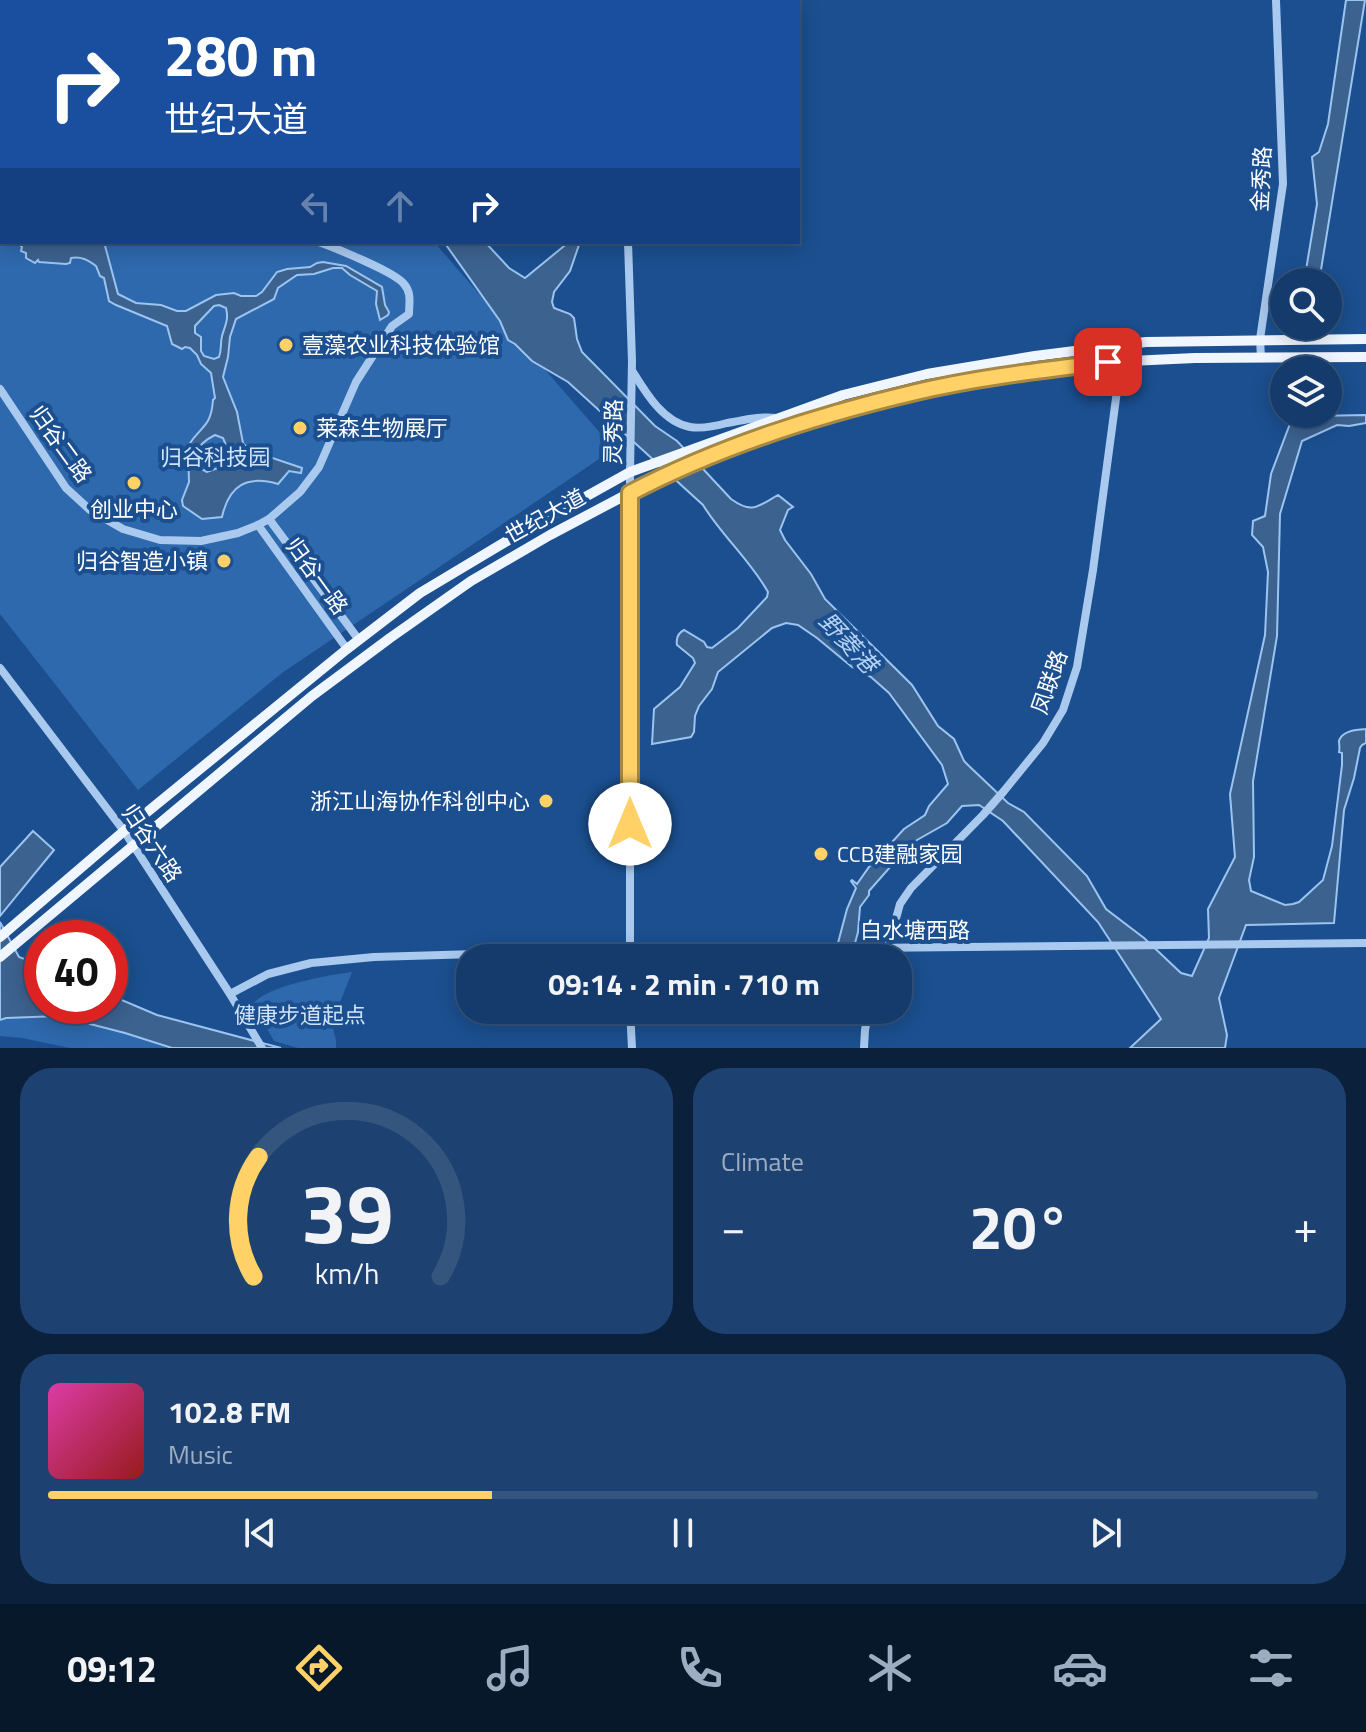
<!DOCTYPE html>
<html lang="en">
<head>
<meta charset="utf-8">
<style>
  :root { --surface:#143b6b; --page:#1d4271; --text:#f1f3f6; --muted:#9dadc1; --line:#33557e; --accent:#ffd166 }
  body { margin:0; font-family:"Titillium Web","Noto Sans SC",sans-serif; background:var(--page); color:var(--text); height:100vh; display:flex; flex-direction:column; font-size:30px; white-space:nowrap }
  * { box-sizing:border-box; margin:0 }
  p { font-size:26px; color:var(--muted) }
  .icon { flex:none; width:44px; height:44px; fill:none; stroke:currentColor; stroke-width:2; stroke-linecap:round; stroke-linejoin:round }
  .map { position:relative; height:1048px; overflow:hidden }
  .sheet { display:flex; flex-direction:column; gap:20px; padding:20px; background:#0b203b; flex:1 }
  .sheet>* { flex:none }
  .top-card { position:absolute; left:0px; top:0px; width:800px; height:244px; box-shadow:0 4px 20px #0003,0 0 0 2px var(--line); background:#1a4fa0; color:#fff; overflow:hidden }
  .controls { position:absolute; left:1270px; top:268px; display:grid; gap:16px }
  .controls a { display:grid; place-items:center; width:72px; height:72px; border-radius:50%; background:var(--surface); box-shadow:0 4px 20px #0003,0 0 0 2px var(--line); font-size:40px }
  .speed { position:absolute; left:24px; top:920px; display:flex; gap:16px; font-size:40px; font-weight:700; text-align:center }
  .speed>* { display:grid; place-content:center; width:104px; height:104px; border-radius:50%; background:var(--surface); box-shadow:0 4px 20px #0003,0 0 0 2px var(--line); line-height:1 }
  .speed .limit { border:12px solid #d22; background:#fff; color:#111 }
  .pin { position:absolute; display:grid; place-items:center; width:68px; height:68px; color:#fff; margin:-34px; border-radius:16px; box-shadow:0 4px 12px #0006 }
  .me { position:absolute; width:88px; margin:-44px; rotate:0deg; stroke-linejoin:round; filter:drop-shadow(0 0 6px #0008) }
  .turn { display:flex; align-items:center; gap:28px; height:168px; padding:0 32px; font-size:36px }
  .turn .icon { width:104px; height:104px; stroke-width:2.5 }
  .turn b { display:block; font-size:56px; line-height:68px }
  .lanes { display:flex; align-items:center; height:76px; padding:0 32px; background:#0003; justify-content:center; gap:40px; direction:ltr }
  .lanes .off { opacity:.35 }
  .big { font-size:60px; font-weight:700; line-height:1.1 }
  .sheet .card { flex:1; display:flex; flex-direction:column; justify-content:center; gap:12px; min-width:0; padding:0 28px; border-radius:32px; background:var(--page) }
  .sheet .dial { align-items:center; gap:0 }
  .dial svg { height:208px; overflow:visible; fill:none; stroke:var(--line); stroke-width:7; stroke-linecap:round; text-anchor:middle }
  .dial text { fill:var(--text); stroke:none }
  .song { display:flex; align-items:center; gap:24px }
  .cover { width:96px; height:96px; border-radius:12px; background:linear-gradient(135deg,hsl(320 70% 55%),hsl(0 70% 35%)) }
  .played { height:8px; border-radius:4px; background:linear-gradient(90deg,var(--accent) 35%,var(--line) 35%) }
  .keys { display:flex; justify-content:space-around; direction:ltr }
  .heat { display:flex; justify-content:space-between; align-items:center; font-size:44px; direction:ltr }
  .sheet .tiles { flex:1; display:grid; gap:20px; grid-template-columns:1fr 1fr }
  .card:last-child { grid-column:span 2 }
  .trip { position:absolute; left:456px; top:944px; width:456px; height:80px; border-radius:32px; background:var(--surface); box-shadow:0 4px 20px #0003,0 0 0 2px var(--line); font-weight:700; line-height:80px; text-align:center }
  .tabs { display:flex; height:128px; justify-content:space-around; align-items:center; background:#08182b; color:var(--muted) }
  .tabs .icon { width:56px; height:56px }
  .tabs .on { color:var(--accent) }
  .tabs b { font-size:36px; color:var(--text) }
  .map>svg:first-child { display:block }
</style>
</head>
<body>
<div class="map">
<svg width="1366" height="1048" viewBox="0 0 1366 1048">
  <rect width="100%" height="100%" fill="#1b4f8f"/>
  <!-- green -->
  <g fill="#2e69ad">
    <polygon points="0,0 213,0 215,2 2,2 2,242 434,242 614,449 282,673 138,790 0,614"/>
    <path d="M352 972 332 1023 336 1041V1048H298L274 1041 253 1004C266 986 328 975 352 972Z"/>
    <polygon points="58,1016 125,1033 168,1048 70,1048 22,1038 0,1036 0,1020 6,1018"/>
  </g>
  <!-- water -->
  <g fill="#3c6290" stroke="#9cc4f0" stroke-width="2" fill-rule="evenodd">
    <polygon points="1346,0 1365,0 1319,282 1304,282 1317,204 1312,157 1319,152 1328,124"/>
    <path d="M17 242H104L118 294 136 303 161 305 177 311H186L216 295 234 293 241 296H256L262 292 277 272 287 269 310 267 317 263 323 262 346 266 382 287 385 305 389 312 388 315 380 320 376 304 377 291 350 275 342 268H333L314 274 297 275 278 288 274 299 236 319 230 337 228 357 223 377 237 412 243 443 249 450 302 468 301 473 289 471 278 484C247 475 229 485 222 517L202 519 183 506 182 500 189 482 188 446C201 425 211 428 213 400L215 398 211 373 201 364 197 355 190 348 185 347 182 349 172 344 167 326 116 305 109 301 104 278 100 276 96 266C88 260 81 256 71 258L70 263 66 264 39 262 38 260 35 263 26 258V253L21 251 22 247ZM219 305 226 308C229 320 225 325 222 336 220 344 222 349 219 357L214 359 204 356 201 351V337L195 333V326L214 306ZM215 435 223 438 226 445 225 460 219 465 218 468 207 472C183 461 199 443 215 435Z"/>
    <path d="M444 242H485L509 268 525 278 569 242H580L570 271 554 292 552 302 554 308 570 314 574 318 577 339 582 352 655 426 677 441 731 499C752 514 757 507 778 495L793 507 788 510 780 530 785 540 811 574 825 599 912 685 938 726 954 739 964 761 969 766 1008 803 1024 812 1087 876 1106 909 1144 938 1181 973 1192 976 1209 938 1208 909 1235 857 1230 794 1265 635 1268 572 1263 547 1252 535 1253 521 1265 516 1271 474 1291 421V414H1305V417L1310 420 1315 416 1366 415V423L1349 426 1337 425 1302 441 1280 514 1277 636 1253 781 1254 857 1249 880 1251 891 1285 905 1293 904 1299 902 1323 880 1332 846 1342 765V753L1339 752C1340 748 1339 744 1339 741 1342 730 1358 730 1366 729V743L1362 745 1360 748 1354 778 1344 810 1334 923 1246 925 1219 998 1227 1035 1225 1048H1130L1161 1019 1098 922 1003 821 979 805 962 806 947 823 917 840 900 853 892 865 869 891V895L860 907 858 932 851 958H834L847 909 856 888 851 881 852 880 857 884 869 867 904 829 925 815 929 806 948 784 942 765 889 693 871 677 852 667 817 638 798 625 786 623 772 628 718 672 712 689 699 706 695 716 694 732 691 737 652 744 654 709 680 687 695 663 693 658 677 645C676 639 678 633 684 630L704 642 707 647 712 648 738 628 767 597 768 592C750 560 722 536 703 505L568 382 532 361 515 344 508 340 500 321Z"/>
    <polygon points="33,831 54,850 0,916 0,867"/>
    <polygon points="0,922 19,957 42,966 42,1006 110,1006 110,995 157,1015 281,1048 172,1048 125,1033 59,1016 6,1018 0,1020"/>
  </g>
  <g fill="none" stroke-linecap="round" stroke-linejoin="round">
    <!-- minor -->
    <g stroke="#a9c9ee" stroke-width="8">
      <polyline points="91,0 93,2"/>
      <polyline points="621,0 621,2"/>
      <polyline points="24,2 26,0"/>
      <polyline points="0,28 2,26"/>
      <polyline points="628,242 632,361 630,472 630,958"/>
      <polyline points="1261,358 1260,339 1283,184 1276,0"/>
      <path d="M633 372C646 393 663 422 690 427 702 429 716 426 727 423 745 420 759 416 777 418"/>
      <path d="M0 389 66 488 90 510 123 529 160 540 201 541 238 533 258 525 269 519 300 492 319 467 356 382 392 326 409 314C409 303 412 293 404 284 395 272 335 248 319 242"/>
      <polyline points="269,519 359,640"/>
      <polyline points="258,525 347,649"/>
      <polyline points="0,668 124,831 230,994 262,1048"/>
      <polyline points="885,958 900,904 911,888 983,815 1004,791 1043,743 1063,710 1077,667 1093,570 1121,361"/>
      <polyline points="230,994 268,974 311,963 374,957 574,951 1366,943"/>
      <polyline points="630,1010 632,1048"/>
      <polyline points="864,1048 865,1030 869,1010"/>
    </g>
    <!-- major -->
    <g stroke="#f0f6ff" stroke-width="10">
      <polyline points="0,937 124,831 347,649 420,593 517,535 630,472 843,395 927,374 1035,356 1146,342 1366,339"/>
      <polyline points="0,957 312,696 390,638 471,581 550,535 656,479 733,447 820,418 916,392 998,377 1108,362 1195,358 1366,357"/>
    </g>
  </g>
  <g fill="none" stroke-linecap="round" stroke-linejoin="round">
    <!-- route casing -->
    <g stroke="#a68842" stroke-width="20">
      <path id="route" d="M630 824V493C719 446 818 415 916 392 979 377 1044 370 1108 362"/>
    </g>
    <!-- route -->
    <use href="#route" stroke="#ffd166" stroke-width="14"/>
  </g>
  <!-- markers -->
  <g fill="#ffd166" stroke="#1b4f8f" stroke-width="3">
    <circle cx="286" cy="345" r="8"/>
    <circle cx="300" cy="428" r="8"/>
    <circle cx="134" cy="483" r="8"/>
    <circle cx="224" cy="561" r="8"/>
    <circle cx="546" cy="801" r="8"/>
    <circle cx="821" cy="854" r="8"/>
  </g>
  <g text-anchor="middle" stroke-width="8" stroke-linejoin="round" paint-order="stroke">
    <!-- street labels -->
    <g font-size="22" fill="#fff" stroke="#1b4f8f">
      <text transform="translate(1261 179) rotate(-87)" y="8">金秀路</text>
      <text transform="translate(613 432) rotate(-89)" y="8">灵秀路</text>
      <text transform="translate(61 444) rotate(54)" y="8">归谷二路</text>
      <text transform="translate(545 516) rotate(-29)" y="8">世纪大道</text>
      <text transform="translate(317 576) rotate(54)" y="8">归谷一路</text>
      <text transform="translate(1049 682) rotate(-71)" y="8">凤联路</text>
      <text transform="translate(152 843) rotate(56)" y="8">归谷六路</text>
      <text x="915" y="938">白水塘西路</text>
    </g>
    <!-- poi labels -->
    <g font-size="22" fill="#fff" stroke="#1b4f8f" text-anchor="start">
      <text x="302" y="353">壹藻农业科技体验馆</text>
      <text x="316" y="436">莱森生物展厅</text>
      <text x="134" y="517" text-anchor="middle">创业中心</text>
      <text x="208" y="569" text-anchor="end">归谷智造小镇</text>
      <text x="530" y="809" text-anchor="end">浙江山海协作科创中心</text>
      <text x="837" y="862">CCB建融家园</text>
    </g>
    <!-- park labels -->
    <g font-size="22" fill="#cfe3fa" stroke="#1b4f8f">
      <text x="215" y="465">归谷科技园</text>
      <text x="300" y="1023">健康步道起点</text>
    </g>
    <!-- water labels -->
    <g font-size="24" font-style="italic" fill="#b5d3f5" stroke="#1b4f8f">
      <text transform="translate(848 643) rotate(47)" y="8">野菱港</text>
    </g>
  </g>
</svg>
<div class="controls">
<a><svg class="icon" aria-label="search" viewBox="0 0 24 24"><circle cx="10" cy="10" r="6"/><path d="M15 15l6 6"/></svg></a>
<a><svg class="icon" aria-label="layers" viewBox="0 0 24 24"><path d="M12 4l9 5-9 5-9-5zM3 14l9 5 9-5"/></svg></a>
</div>
<div class="speed"><div class="limit">40</div></div>
<div class="pin" style="left:1108px;top:362px;background:#d93025"><svg class="icon" aria-label="arrive" viewBox="0 0 24 24"><path d="M6 21V4h12l-3 4 3 4H6"/></svg></div>
<svg class="me" style="left:630px;top:824px" viewBox="-20 -20 40 40"><circle r="19" fill="#fff"/><path d="M0-13L10 11 0 6-10 11z" fill="#ffd166"/></svg>
<div class="trip">09:14 · 2 min · 710 m</div>
<div class="top-card">
<div class="turn"><svg class="icon" aria-label="right" viewBox="0 0 24 24"><path d="M7 20v-9h11M14 6l5 5-5 5"/></svg><div><b>280 m</b>世纪大道</div></div>
<div class="lanes"><svg class="icon off" aria-label="left" viewBox="0 0 24 24"><path d="M17 20v-9H6M10 6l-5 5 5 5"/></svg><svg class="icon off" aria-label="ahead" viewBox="0 0 24 24"><path d="M12 20V5M6 11l6-6 6 6"/></svg><svg class="icon" aria-label="right" viewBox="0 0 24 24"><path d="M7 20v-9h11M14 6l5 5-5 5"/></svg></div>
</div>
</div>
<section class="sheet">
<div class="tiles">
<div class="card dial"><svg viewBox="0 0 100 80">
<path d="M14 69A42 42 0 1 1 86 69"/>
<path d="M14 69A42 42 0 0 1 16 23" stroke="#ffd166"/>
<text x="50" y="56" font-size="32" font-weight="700">39</text>
<text x="50" y="72" font-size="11">km/h</text>
</svg></div>
<div class="card"><p>Climate</p>
<div class="heat"><a>−</a><b class="big">20°</b><a>+</a></div>
</div>
<div class="card">
<div class="song"><i class="cover"></i><div><b>102.8 FM</b><p>Music</p></div></div>
<div class="played"></div>
<div class="keys"><svg class="icon" aria-label="previous" viewBox="0 0 24 24"><path d="M18 5L8 12l10 7zM5 5v14"/></svg><svg class="icon" aria-label="pause" viewBox="0 0 24 24"><path d="M8 5v14M16 5v14"/></svg><svg class="icon" aria-label="next" viewBox="0 0 24 24"><path d="M6 5l10 7-10 7zM19 5v14"/></svg></div>
</div>
</div>
</section>
<nav class="tabs">
<b>09:12</b>
<svg class="icon on" aria-label="directions" viewBox="0 0 24 24"><path d="M12 3l9 9-9 9-9-9zM9 14v-3h6M13 9l2 2-2 2"/></svg>
<svg class="icon" aria-label="music" viewBox="0 0 24 24"><path d="M9 18V5l10-2v13"/><circle cx="6" cy="18" r="3"/><circle cx="16" cy="16" r="3"/></svg>
<svg class="icon" aria-label="phone" viewBox="0 0 24 24"><path d="M5 4h4l2 5-3 2q2 4 5 5l2-3 5 2v4C11 20 4 13 5 4z"/></svg>
<svg class="icon" aria-label="climate" viewBox="0 0 24 24"><path d="M12 3v18M4 7l16 10M4 17L20 7"/></svg>
<svg class="icon" aria-label="car" viewBox="0 0 24 24"><path d="M5 17H2v-5l4-1 3-4h7l3 4 3 1v5h-3M9 17h6M6 11h13"/><circle cx="7" cy="17" r="2"/><circle cx="17" cy="17" r="2"/></svg>
<svg class="icon" aria-label="filters" viewBox="0 0 24 24"><path d="M4 7h16M4 17h16"/><circle cx="9" cy="7" r="2"/><circle cx="15" cy="17" r="2"/></svg>
</nav>
</body>
</html>
